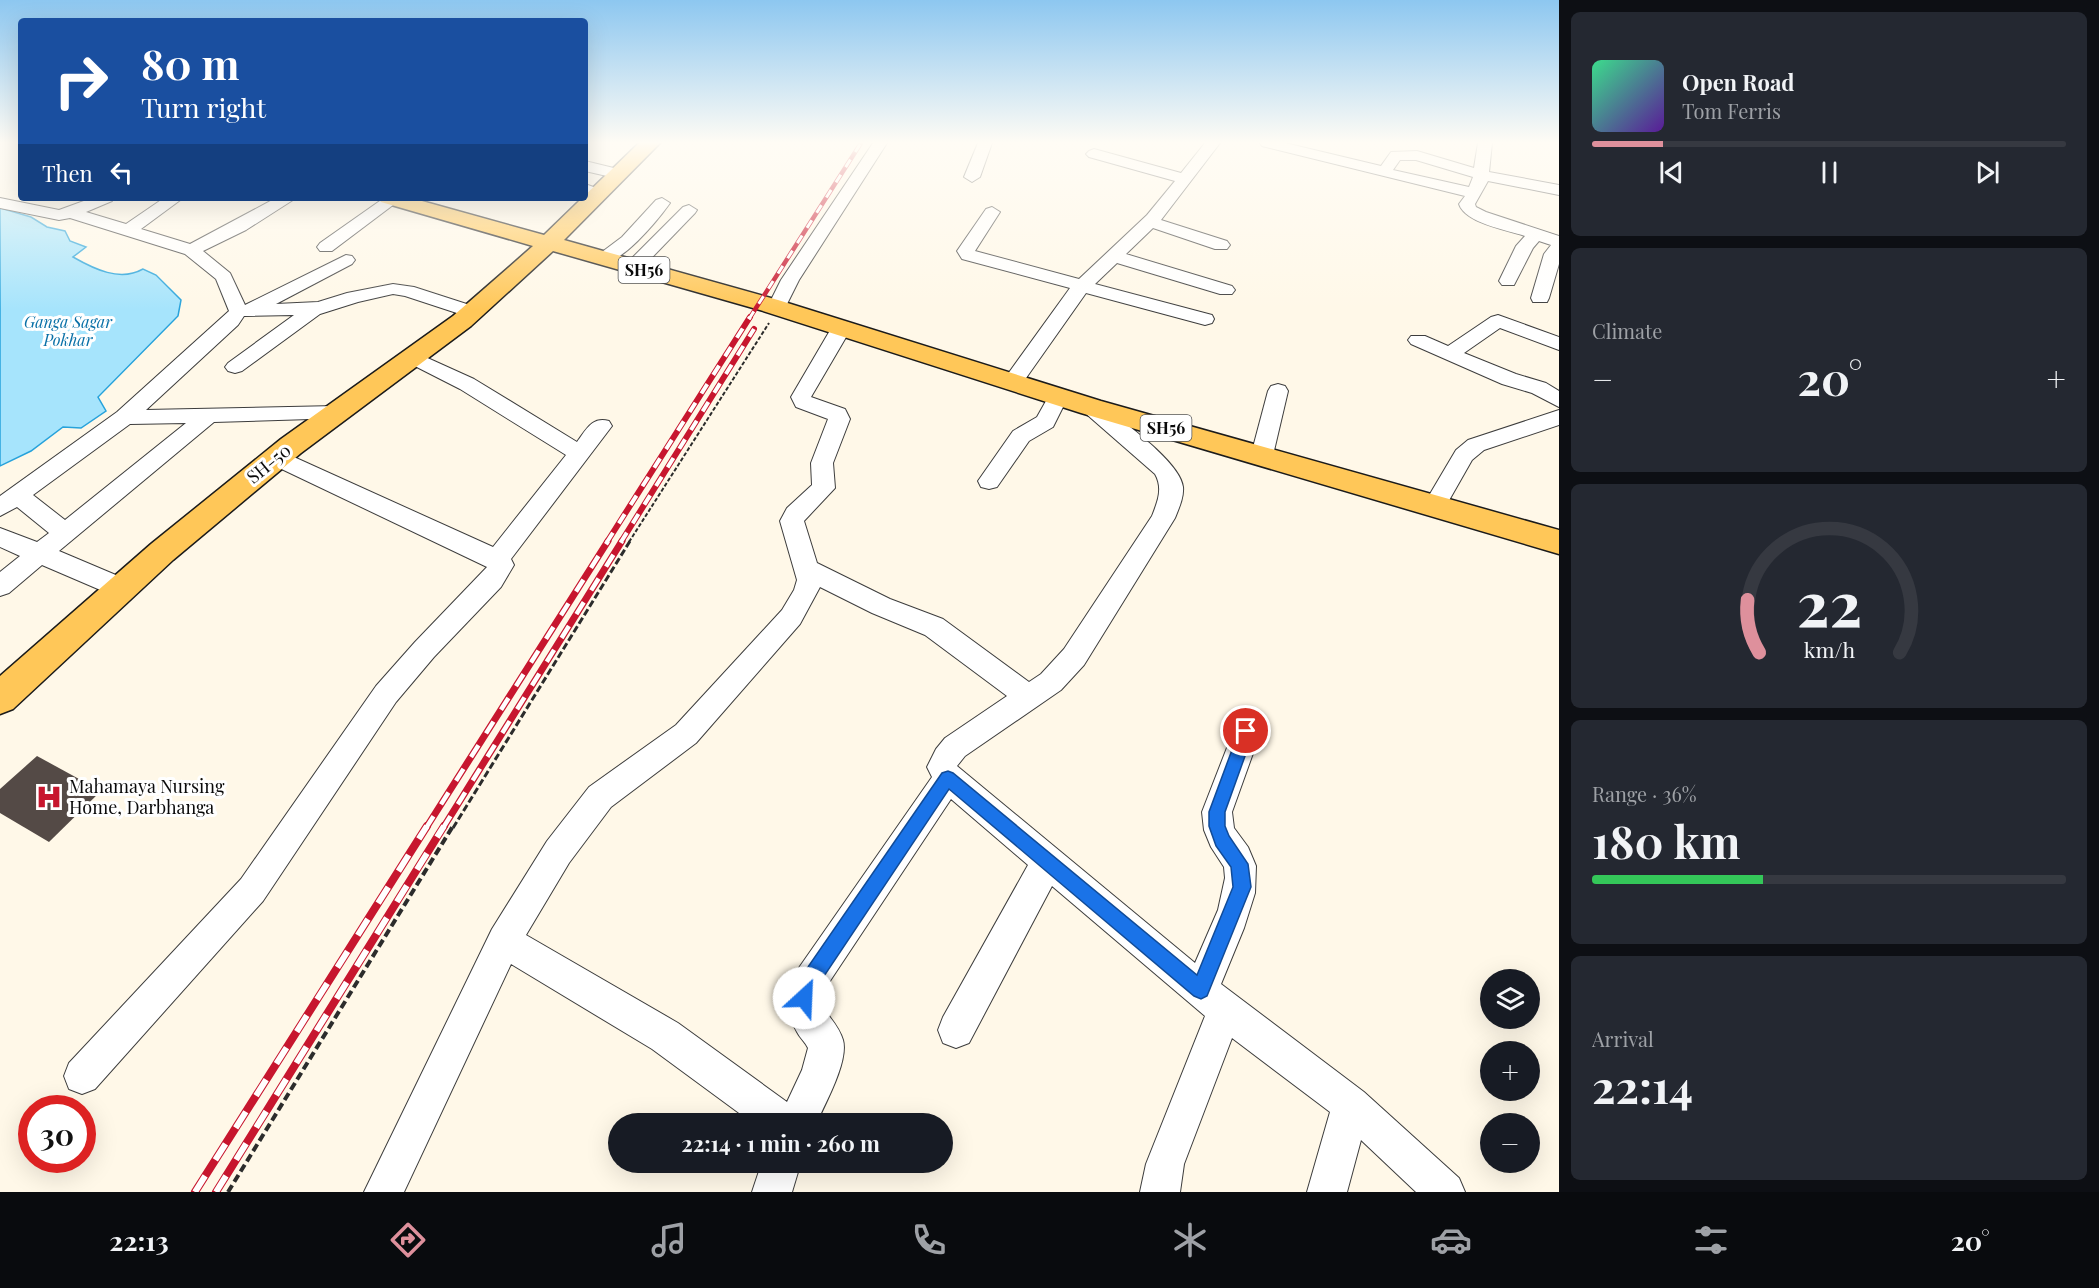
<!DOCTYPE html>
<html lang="en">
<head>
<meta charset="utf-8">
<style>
  :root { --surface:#171b24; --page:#242831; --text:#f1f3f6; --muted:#9ea1a6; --line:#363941; --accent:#de909c }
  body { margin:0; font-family:"Playfair Display",serif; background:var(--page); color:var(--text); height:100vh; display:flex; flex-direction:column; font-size:22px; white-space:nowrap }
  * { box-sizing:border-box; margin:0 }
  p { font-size:20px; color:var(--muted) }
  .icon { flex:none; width:33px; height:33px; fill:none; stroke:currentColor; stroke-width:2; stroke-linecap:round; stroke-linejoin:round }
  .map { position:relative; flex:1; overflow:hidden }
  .side { display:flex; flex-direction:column; gap:12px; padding:12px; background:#0d0f14; width:540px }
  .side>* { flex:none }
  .hud { position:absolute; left:18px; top:18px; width:570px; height:183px; border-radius:6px; box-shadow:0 6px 24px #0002; background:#1a4fa0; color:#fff; overflow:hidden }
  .buttons { position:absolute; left:1480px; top:969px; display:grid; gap:12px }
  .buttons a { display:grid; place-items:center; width:60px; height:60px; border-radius:50%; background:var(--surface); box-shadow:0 6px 24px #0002; font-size:30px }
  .speed { position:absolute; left:18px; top:1095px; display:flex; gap:12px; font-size:30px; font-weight:700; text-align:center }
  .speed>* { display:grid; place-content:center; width:78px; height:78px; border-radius:50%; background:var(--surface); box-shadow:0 6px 24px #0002; line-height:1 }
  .speed .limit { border:9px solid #d22; background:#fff; color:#111 }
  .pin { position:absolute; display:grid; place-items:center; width:51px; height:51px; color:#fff; margin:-26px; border:3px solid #fff; border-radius:50%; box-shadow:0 2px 6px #0007 }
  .me { position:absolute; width:66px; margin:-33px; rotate:25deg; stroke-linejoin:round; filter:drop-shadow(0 0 4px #0008) }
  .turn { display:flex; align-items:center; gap:21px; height:126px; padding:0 24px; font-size:27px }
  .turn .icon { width:78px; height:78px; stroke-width:2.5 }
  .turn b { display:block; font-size:42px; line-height:51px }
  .then { display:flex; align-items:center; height:57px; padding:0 24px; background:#0003; gap:12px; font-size:22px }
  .big { font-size:45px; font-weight:700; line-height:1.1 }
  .side .widget { flex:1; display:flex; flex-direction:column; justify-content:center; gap:9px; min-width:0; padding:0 21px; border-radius:9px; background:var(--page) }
  .side .dial { align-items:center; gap:0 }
  .dial svg { height:156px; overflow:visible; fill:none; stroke:var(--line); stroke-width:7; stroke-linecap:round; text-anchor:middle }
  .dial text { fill:var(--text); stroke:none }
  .song { display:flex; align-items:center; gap:18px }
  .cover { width:72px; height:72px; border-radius:9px; background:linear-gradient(135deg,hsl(150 70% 55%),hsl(270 70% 35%)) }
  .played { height:6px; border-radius:3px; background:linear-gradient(90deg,var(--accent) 15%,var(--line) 15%) }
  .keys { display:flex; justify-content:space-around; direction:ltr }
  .heat { display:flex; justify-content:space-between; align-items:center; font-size:33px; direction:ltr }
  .charge { height:9px; border-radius:4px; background:linear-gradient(90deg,#34c759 36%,var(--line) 0) }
  .trip { position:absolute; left:608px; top:1113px; width:345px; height:60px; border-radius:30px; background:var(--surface); box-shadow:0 6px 24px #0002; font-weight:700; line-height:60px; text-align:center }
  .tab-bar { display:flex; height:96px; justify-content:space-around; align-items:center; background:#090b0e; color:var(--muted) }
  .tab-bar .icon { width:42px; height:42px }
  .tab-bar .current { color:var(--accent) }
  .tab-bar b { font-size:27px; color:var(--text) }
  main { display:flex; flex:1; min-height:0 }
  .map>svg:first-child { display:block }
</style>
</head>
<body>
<main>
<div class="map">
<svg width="1559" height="1192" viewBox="0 0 1559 1192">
  <rect width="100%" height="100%" fill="#fff8e8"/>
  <!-- water -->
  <path fill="#a6e4fc" stroke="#26a2db" stroke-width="1.5" d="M0 208 31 217 47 227 65 231 70 241 86 247 73 257C94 269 120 282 143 269L156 275 181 300 178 316 98 397 106 411 81 428 63 427 31 451 0 466Z"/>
  <!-- building -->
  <polygon fill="#544a46" points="37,756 101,791 49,842 0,813 0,789"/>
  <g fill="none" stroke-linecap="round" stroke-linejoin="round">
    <!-- minor casing -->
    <g stroke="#3d3d3d" stroke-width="2">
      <g id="minor">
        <polygon points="873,143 887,143 799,280 783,312 769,312 767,308 781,280"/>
        <polygon points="978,143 992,143 980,177 972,182 964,177"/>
        <polygon points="1205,143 1220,143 1161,220 1227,241 1230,245 1227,249 1215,249 1153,228 1126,254 1232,286 1235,290 1232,294 1220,294 1117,263 1095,284 1212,315 1214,319 1212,323 1205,325 1086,293 1019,388 1012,389 1005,388 1002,383 1005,378 1070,288 962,259 957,251 986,209 992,207 1000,212 975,251 1079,279 1147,215 1175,181 1089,157 1086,154 1089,151 1094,149 1181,173"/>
        <path d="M1260 143H1285L1381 166 1391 152 1417 151 1474 168 1478 143H1492L1489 172 1559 185V195L1488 181 1475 204 1476 207 1486 212 1559 236V264L1549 298 1547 302H1533L1531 298 1544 254 1551 245 1539 241 1533 248 1514 285H1502L1499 281 1516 246 1525 236C1507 230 1465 223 1459 204L1465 196 1262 146ZM1400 160H1416L1473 177 1469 187 1393 170Z"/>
        <polygon points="585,161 626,171 628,174 620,179 585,171"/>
        <polygon points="585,184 605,191 607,194 599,199 585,194"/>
        <path d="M0 198 59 210 92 198H114L112 201 86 212 126 224 164 198H183L141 229 190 244 276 198H296L246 230 203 251 230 273 245 305 346 255 352 256 355 260 352 264 276 304 318 302 347 293 393 284 414 287 479 308 481 312 479 316 472 318 405 296 393 294 358 302 320 314 242 371 235 373 228 371 225 367 228 363 294 315 244 316 238 325 146 410 336 406 343 408 347 413 343 418 214 422 59 551 130 581 134 588 130 595 121 598 112 595 42 565 9 593 0 596V572L20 556 0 547V528L37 542 49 533 17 507 0 516V496L117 412 229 311 216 279 185 254 70 218 59 220 0 208ZM186 423 65 520 33 495 130 424Z"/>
        <polygon points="384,198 401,199 332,251 320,251 317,247 320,243"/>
        <path d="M662 198 670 203C658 220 619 268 598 263L595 259 598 255 622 237 656 200Z"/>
        <polygon points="689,205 697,210 695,213 639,271 627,271 624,267 627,263 683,207"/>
        <polygon points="1498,315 1559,337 1559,350 1500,328 1464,353 1516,374 1546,383 1559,391 1559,407 1532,393 1502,384 1411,344 1408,340 1411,336 1425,336 1448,346 1491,317"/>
        <path d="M842 321 849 323 852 327 811 397 845 409 850 419 833 463 835 488 804 521 817 563 890 599 943 619 1029 682 1041 674 1064 649 1152 516C1158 501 1163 488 1155 474L1084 412 1080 407 1084 402 1091 400 1098 402C1119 419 1180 461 1183 487 1184 497 1179 508 1175 518L1084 665 1061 690 965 756 957 766 1195 963 1218 910 1225 878 1224 867 1211 847 1204 830 1202 812 1237 722 1247 718 1257 722 1261 731 1232 812 1234 828 1248 847 1256 866 1255 893 1244 928 1221 984 1364 1092 1459 1178 1465 1192H1416L1361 1140 1347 1192H1307L1330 1112 1232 1038 1184 1164 1180 1192H1140L1146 1164 1205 1016 1052 886 969 1043 956 1048 943 1043 938 1030 943 1017 1028 865 951 799 824 990 823 1008C831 1019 839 1027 843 1040 849 1061 825 1104 816 1124H754L652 1049 511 964 404 1192H364L492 929 547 841 589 787 676 725 782 610 794 590 797 580 780 521 787 508 812 485 811 463 828 419 796 407 791 397 832 327 835 323ZM820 587 872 613 925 635 1007 696 945 738 936 749 927 767 932 777 796 972C787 993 785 1012 797 1032 800 1038 805 1042 808 1048L802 1070 787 1102 678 1023 526 935 569 863 611 807 696 743 800 624Z"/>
        <path d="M412 351 474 379 577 442C586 430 592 416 609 421L612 426 511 559 514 565 501 587 434 657 396 702 263 901 95 1089 82 1094 69 1089 64 1076 69 1063 241 879 376 686 415 642 487 567 269 463 266 458 269 453 277 450 285 453 493 547 566 455 460 389 405 361 402 357 405 353Z"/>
        <polygon points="1278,384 1285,386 1288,391 1273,455 1270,460 1262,463 1254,460 1251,455 1268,391 1271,386"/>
        <polygon points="1058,390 1065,392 1068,397 1053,427 1029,441 997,487 989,489 981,487 978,481 1013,431 1037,417 1051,392"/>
        <polygon points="1559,410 1559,425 1484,450 1472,460 1443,511 1435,513 1427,511 1423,505 1427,499 1456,450 1468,440"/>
        <polygon points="762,1162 801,1162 792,1192 752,1192"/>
      </g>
    </g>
    <!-- major casing -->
    <g stroke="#1b1b1b" stroke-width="3">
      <polygon id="major" points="639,143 660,143 564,240 778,300 1101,401 1559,530 1559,554 1081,413 760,310 553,251 471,326 301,453 173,560 13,709 0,714 0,676 151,544 281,439 453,316 533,246 381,202 378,198 411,198 544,235"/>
    </g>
    <!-- path-far2 -->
    <polyline stroke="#2c2c2c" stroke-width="2" stroke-dasharray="4 2" stroke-linecap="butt" points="629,542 769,323"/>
    <!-- path-far1 -->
    <polyline stroke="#2c2c2c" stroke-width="3" stroke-dasharray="7 3" stroke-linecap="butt" points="453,828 630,541"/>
    <!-- path -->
    <polyline stroke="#2c2c2c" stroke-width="4" stroke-dasharray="8 4" stroke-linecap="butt" points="228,1192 453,826"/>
    <!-- minor -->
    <use href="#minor" fill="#fff" fill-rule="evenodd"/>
    <!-- major -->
    <use href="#major" fill="#ffc758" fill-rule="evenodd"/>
    <!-- rail-far3 casing -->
    <g stroke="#c7162e" stroke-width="4.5">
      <polyline id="rail-far3" points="749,319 861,143"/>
    </g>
    <!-- rail-far2 casing -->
    <g stroke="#c7162e" stroke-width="6">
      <g id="rail-far2">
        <polyline points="607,542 750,317"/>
        <polyline points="621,542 754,329"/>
      </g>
    </g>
    <!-- rail-far1 casing -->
    <g stroke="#c7162e" stroke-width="7">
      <g id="rail-far1">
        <polyline points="426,828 608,541"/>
        <polyline points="443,828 622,541"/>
      </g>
    </g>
    <!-- rail casing -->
    <g stroke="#c7162e" stroke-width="8">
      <g id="rail">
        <polyline points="195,1192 427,826"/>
        <polyline points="216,1192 444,826"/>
      </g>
    </g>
    <!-- rail-far3 -->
    <use href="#rail-far3" stroke="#fff" stroke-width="3" stroke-dasharray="9" stroke-linecap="butt"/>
    <!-- rail-far2 -->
    <use href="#rail-far2" stroke="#fff" stroke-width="4" stroke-dasharray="11" stroke-linecap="butt"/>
    <!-- rail-far1 -->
    <use href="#rail-far1" stroke="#fff" stroke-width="4.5" stroke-dasharray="14" stroke-linecap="butt"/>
    <!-- rail -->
    <use href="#rail" stroke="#fff" stroke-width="6" stroke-dasharray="19" stroke-linecap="butt"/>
  </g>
  <!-- sky -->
  <linearGradient id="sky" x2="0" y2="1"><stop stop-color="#8dc7f0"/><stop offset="0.46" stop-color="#fffcf5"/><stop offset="1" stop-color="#fffcf5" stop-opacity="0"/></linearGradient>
  <rect width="1559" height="310" fill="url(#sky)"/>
  <!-- route -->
  <polygon fill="#1a73e8" stroke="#114b97" stroke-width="1.5" points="1246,724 1252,726 1254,731 1225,812 1225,826 1229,836 1248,864 1251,887 1207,996 1201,999 1194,996 949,789 816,988 810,1005 804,1008 797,1005 794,998 801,977 942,773 948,771 953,773 1197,975 1233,887 1231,867 1216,846 1209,826 1209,812 1239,731 1241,726"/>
  <!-- icons -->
  <defs>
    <g id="hospital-bare" transform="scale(2.07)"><path d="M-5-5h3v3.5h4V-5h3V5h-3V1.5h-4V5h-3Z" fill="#c7162e" stroke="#fff" stroke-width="2.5" paint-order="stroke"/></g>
  </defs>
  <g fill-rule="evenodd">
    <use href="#hospital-bare" x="49" y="797"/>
  </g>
  <g text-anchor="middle" stroke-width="6" stroke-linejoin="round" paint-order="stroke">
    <!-- shield labels -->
    <g fill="#fff" stroke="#545454" stroke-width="1.5">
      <rect x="618.5" y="257" width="51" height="26" rx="4.5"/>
      <rect x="1140.5" y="415" width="51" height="26" rx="4.5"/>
    </g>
    <g font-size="16" font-weight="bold" fill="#0a0a0a">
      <text x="644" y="276">SH56</text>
      <text x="1166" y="434">SH56</text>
    </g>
    <!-- far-water labels -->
    <g font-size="16" font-style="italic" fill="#0970a7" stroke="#fff">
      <text x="68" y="328">Ganga Sagar<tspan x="68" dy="18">Pokhar</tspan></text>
    </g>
    <!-- street labels -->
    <g font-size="18" fill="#0a0a0a" stroke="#fff">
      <text transform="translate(269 464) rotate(-39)" y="6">SH-50</text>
    </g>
    <!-- poi labels -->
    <g font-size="18" fill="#0a0a0a" stroke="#fff" text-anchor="start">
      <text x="69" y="793">Mahamaya Nursing<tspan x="69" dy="21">Home, Darbhanga</tspan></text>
    </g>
  </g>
</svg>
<div class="buttons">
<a><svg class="icon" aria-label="layers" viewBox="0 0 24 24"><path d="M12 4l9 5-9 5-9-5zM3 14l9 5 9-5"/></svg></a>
<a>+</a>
<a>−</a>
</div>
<div class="speed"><div class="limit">30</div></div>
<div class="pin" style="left:1246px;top:731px;background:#d93025"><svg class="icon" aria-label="arrive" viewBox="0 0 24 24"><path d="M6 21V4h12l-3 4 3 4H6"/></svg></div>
<svg class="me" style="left:804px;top:998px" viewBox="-20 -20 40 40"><circle r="19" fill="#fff"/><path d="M0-13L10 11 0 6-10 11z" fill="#1a73e8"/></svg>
<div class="trip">22:14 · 1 min · 260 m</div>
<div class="hud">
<div class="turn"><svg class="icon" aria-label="right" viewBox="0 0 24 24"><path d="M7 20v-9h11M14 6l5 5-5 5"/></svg><div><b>80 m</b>Turn right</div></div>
<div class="then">Then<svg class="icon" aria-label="left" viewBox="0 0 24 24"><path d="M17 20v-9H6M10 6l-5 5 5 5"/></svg></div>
</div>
</div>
<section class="side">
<div class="widget">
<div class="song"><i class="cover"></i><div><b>Open Road</b><p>Tom Ferris</p></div></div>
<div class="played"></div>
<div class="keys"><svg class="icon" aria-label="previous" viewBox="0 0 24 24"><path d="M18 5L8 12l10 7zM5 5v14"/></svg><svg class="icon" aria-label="pause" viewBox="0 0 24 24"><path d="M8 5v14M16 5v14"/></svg><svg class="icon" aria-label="next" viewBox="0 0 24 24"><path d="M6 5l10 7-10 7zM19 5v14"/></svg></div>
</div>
<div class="widget"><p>Climate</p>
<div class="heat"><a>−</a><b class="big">20°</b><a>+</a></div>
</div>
<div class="widget dial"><svg viewBox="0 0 100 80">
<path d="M14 69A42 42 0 1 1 86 69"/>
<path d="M14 69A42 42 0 0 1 8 42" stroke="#de909c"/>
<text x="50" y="56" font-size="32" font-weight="700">22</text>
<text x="50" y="72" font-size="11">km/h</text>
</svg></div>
<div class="widget"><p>Range · 36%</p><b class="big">180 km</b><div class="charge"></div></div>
<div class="widget"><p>Arrival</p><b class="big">22:14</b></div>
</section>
</main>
<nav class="tab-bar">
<b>22:13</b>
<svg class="icon current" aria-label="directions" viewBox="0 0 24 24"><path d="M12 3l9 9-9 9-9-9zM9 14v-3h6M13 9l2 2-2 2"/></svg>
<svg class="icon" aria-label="music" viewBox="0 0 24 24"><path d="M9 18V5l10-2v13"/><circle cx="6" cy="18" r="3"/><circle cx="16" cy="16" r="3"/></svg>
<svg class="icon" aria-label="phone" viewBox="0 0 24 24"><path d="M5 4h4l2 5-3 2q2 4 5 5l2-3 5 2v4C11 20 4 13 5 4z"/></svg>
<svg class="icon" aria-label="climate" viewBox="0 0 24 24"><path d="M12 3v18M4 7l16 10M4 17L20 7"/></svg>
<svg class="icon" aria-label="car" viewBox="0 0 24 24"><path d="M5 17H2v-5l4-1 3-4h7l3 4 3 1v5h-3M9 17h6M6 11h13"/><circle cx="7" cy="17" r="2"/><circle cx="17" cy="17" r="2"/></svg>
<svg class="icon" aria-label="filters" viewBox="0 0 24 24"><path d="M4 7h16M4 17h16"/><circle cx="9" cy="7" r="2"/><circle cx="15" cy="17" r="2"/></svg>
<b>20°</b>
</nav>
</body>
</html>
